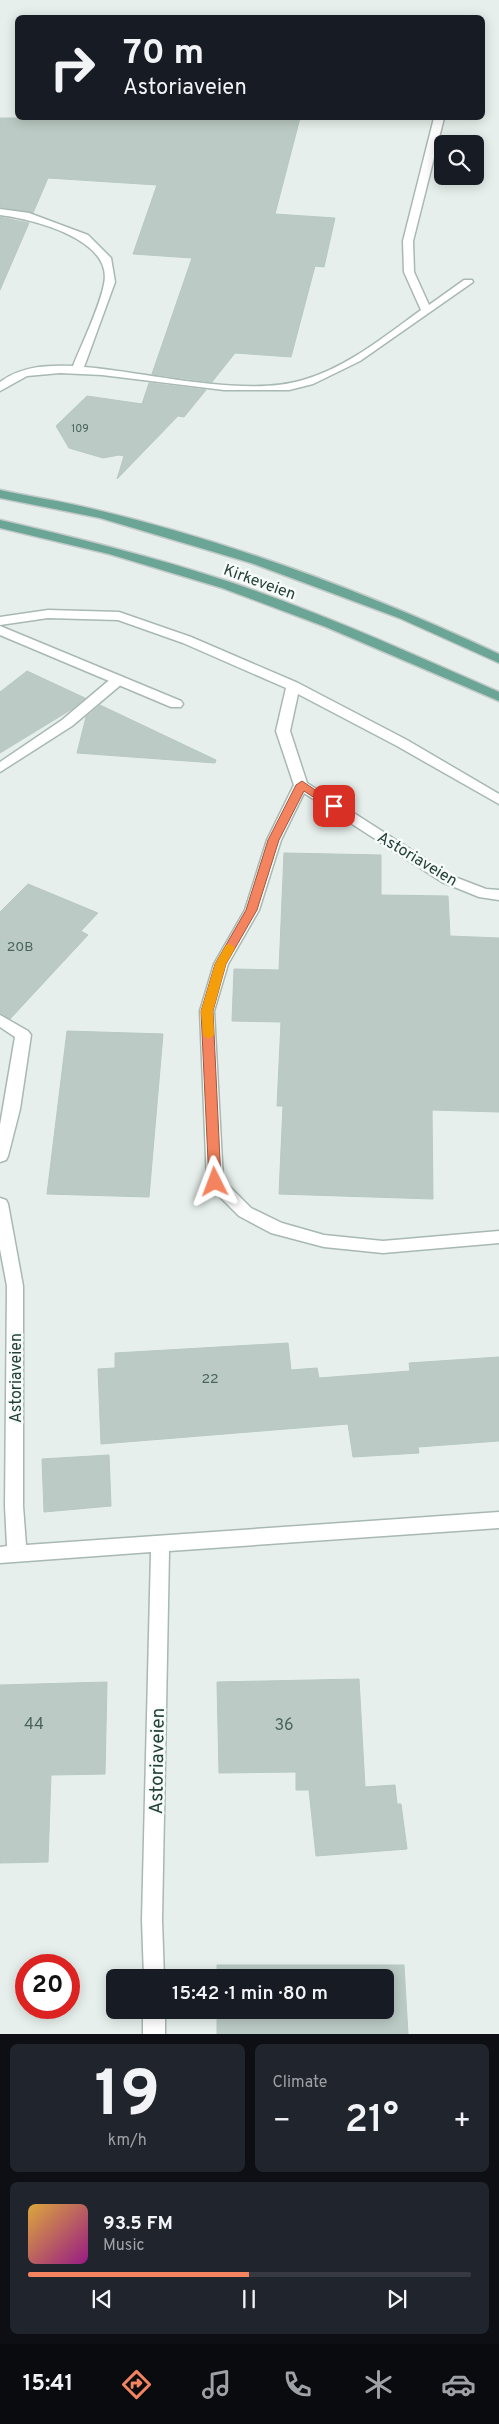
<!DOCTYPE html>
<html lang="en">
<head>
<meta charset="utf-8">
<style>
  :root { --surface:#171b24; --page:#20242c; --text:#f1f3f6; --muted:#9ea1a6; --line:#363941; --accent:#f4845f }
  body { margin:0; font-family:Overpass,sans-serif; background:var(--page); color:var(--text); height:100vh; display:flex; flex-direction:column; font-size:19px; white-space:nowrap }
  * { box-sizing:border-box; margin:0 }
  p { font-size:16px; color:var(--muted) }
  .icon { flex:none; width:28px; height:28px; fill:none; stroke:currentColor; stroke-width:2; stroke-linecap:round; stroke-linejoin:round }
  .map { position:relative; height:2034px; overflow:hidden }
  .side { display:flex; flex-direction:column; gap:10px; padding:10px; background:#0d0f14; flex:1 }
  .side>* { flex:none }
  .guide { position:absolute; left:15px; top:15px; width:470px; height:105px; border-radius:8px; box-shadow:0 2px 12px #0003; background:#171b24; color:var(--text); overflow:hidden }
  .tools { position:absolute; left:434px; top:135px; display:grid; gap:10px }
  .tools a { display:grid; place-items:center; width:50px; height:50px; border-radius:8px; background:var(--surface); box-shadow:0 2px 12px #0003; font-size:25px }
  .speed { position:absolute; left:15px; top:1954px; display:flex; gap:10px; font-size:25px; font-weight:700; text-align:center }
  .speed>* { display:grid; place-content:center; width:65px; height:65px; border-radius:50%; background:var(--surface); box-shadow:0 2px 12px #0003; line-height:1 }
  .speed .limit { border:8px solid #d22; background:#fff; color:#111 }
  .pin { position:absolute; display:grid; place-items:center; width:42px; height:42px; color:#fff; margin:-21px; border-radius:10px; box-shadow:0 2px 8px #0006 }
  .me { position:absolute; width:55px; margin:-28px; rotate:357deg; stroke-linejoin:round; filter:drop-shadow(0 0 4px #0008) }
  .turn { display:flex; align-items:center; gap:18px; height:105px; padding:0 25px; font-size:22px }
  .turn .icon { width:65px; height:65px; stroke-width:2.5 }
  .turn b { display:block; font-size:35px; line-height:42px }
  .big { font-size:38px; font-weight:600; line-height:1.1 }
  .side .card { flex:1; display:flex; flex-direction:column; justify-content:center; gap:8px; min-width:0; padding:0 18px; border-radius:8px; background:var(--page) }
  .side .dial { align-items:center; gap:0 }
  .dial b { font-size:65px; line-height:1 }
  .song { display:flex; align-items:center; gap:15px }
  .cover { width:60px; height:60px; border-radius:8px; background:linear-gradient(135deg,hsl(40 70% 55%),hsl(310 70% 35%)) }
  .played { height:5px; border-radius:2px; background:linear-gradient(90deg,var(--accent) 50%,var(--line) 50%) }
  .keys { display:flex; justify-content:space-around; direction:ltr }
  .heat { display:flex; justify-content:space-between; align-items:center; font-size:28px; direction:ltr }
  .side .tiles { flex:1; display:grid; gap:10px; grid-template-columns:1fr 1fr }
  .card:last-child { grid-column:span 2 }
  .trip { position:absolute; left:106px; top:1969px; width:288px; height:50px; border-radius:8px; background:var(--surface); box-shadow:0 2px 12px #0003; font-weight:600; line-height:50px; text-align:center }
  .menu { display:flex; height:80px; justify-content:space-around; align-items:center; background:#090b0e; color:var(--muted) }
  .menu .icon { width:35px; height:35px }
  .menu .active { color:var(--accent) }
  .menu b { font-size:22px; color:var(--text) }
  .map>svg:first-child { display:block }
</style>
</head>
<body>
<div class="map">
<svg width="499" height="2034" viewBox="0 0 499 2034">
  <rect width="100%" height="100%" fill="#e6efeb"/>
  <!-- building -->
  <g fill="#bbcac4" stroke="#b8c9c2">
    <polygon points="0,118 300,118 275,214 335,218 324,267 315,266 291,357 235,353 212,382 152,374 192,258 133,254 157,185 48,178 33,213 0,207"/>
    <polygon points="0,217 29,223 0,290"/>
    <polygon points="149,383 206,390 184,417 178,416 117,479 124,456 119,455 103,458 69,448 56,426 87,396 142,404"/>
    <polygon points="27,671 85,698 72,709 0,753 0,692"/>
    <polygon points="100,705 216,760 215,763 77,753 86,717"/>
    <polygon points="284,853 381,855 381,895 448,896 450,936 499,938 499,1112 432,1110 433,1199 279,1194 283,1106 277,1106 281,1022 232,1021 234,969 279,970"/>
    <polygon points="28,884 98,913 81,931 88,935 10,1019 0,1013 0,912"/>
    <polygon points="67,1031 163,1034 149,1197 47,1194"/>
    <polygon points="288,1343 291,1370 317,1368 319,1378 410,1371 409,1363 499,1357 499,1441 418,1447 419,1453 353,1457 348,1424 101,1444 98,1369 115,1368 115,1353"/>
    <polygon points="109,1455 111,1506 44,1512 42,1459"/>
    <polygon points="359,1679 365,1787 395,1785 397,1804 401,1804 407,1849 316,1856 309,1790 296,1790 296,1772 219,1773 217,1682"/>
    <polygon points="107,1682 105,1774 51,1775 48,1862 0,1863 0,1685"/>
    <polygon points="217,1965 404,1965 408,2034 217,2034 217,2010 385,2010 385,1978 217,1978"/>
  </g>
  <g fill="none" stroke-linecap="round" stroke-linejoin="round">
    <!-- service casing -->
    <g stroke="#a8b8b2" stroke-width="3">
      <g id="service">
        <path d="M434 118H444L413 241 414 272 429 305 464 280H472L473 282 360 361 313 384 289 390H224L102 375 60 373 27 376 0 391V382C21 366 48 365 73 366 83 341 99 309 104 284 114 239 32 219 0 215V209L29 213 88 235 111 258 115 282 84 367C148 372 244 398 303 380 346 368 385 336 421 310L404 272 403 241Z"/>
        <polygon points="48,610 119,612 191,637 298,683 407,740 499,794 499,804 397,746 298,694 290,731 307,783 452,876 486,889 499,890 499,900 479,897 442,882 304,793 281,840 259,910 228,964 214,1011 223,1180 251,1208 282,1223 324,1235 383,1241 499,1231 499,1243 383,1253 324,1247 271,1233 239,1216 209,1186 207,1182 200,1011 214,964 245,910 267,840 294,785 276,731 286,688 183,643 118,620 48,618 0,625 0,617"/>
        <polygon points="0,626 181,701 183,704 181,707 171,707 0,635"/>
      </g>
    </g>
    <!-- minor casing -->
    <g stroke="#a8b8b2" stroke-width="3">
      <g id="minor">
        <polygon points="118,676 123,677 124,680 123,683 72,726 0,772 0,762 62,720 113,677"/>
        <polygon points="0,1015 28,1031 31,1035 20,1109 8,1156 6,1160 0,1162 0,1125 15,1037 0,1027"/>
        <polygon points="0,1198 6,1200 8,1204 23,1286 23,1506 26,1545 499,1512 499,1528 169,1551 162,1920 164,1978 144,1978 142,1920 151,1552 0,1563 0,1547 7,1546 5,1506 7,1286 0,1249"/>
        <rect x="143" y="2010" width="22" height="24"/>
      </g>
    </g>
    <!-- primary casing -->
    <g stroke="#c2cac8" stroke-width="3">
      <g id="primary">
        <path d="M0 490C31 497 62 501 93 509 232 542 369 593 499 654V663L399 618 251 563 100 518 0 498Z"/>
        <path d="M0 520C77 538 155 557 230 582 322 613 410 653 499 692V701L326 627 222 588 109 554 0 528Z"/>
      </g>
    </g>
    <!-- service -->
    <use href="#service" fill="#fff" fill-rule="evenodd"/>
    <!-- minor -->
    <use href="#minor" fill="#fff" fill-rule="evenodd"/>
    <!-- primary -->
    <use href="#primary" fill="#6aa596" fill-rule="evenodd"/>
  </g>
  <!-- route -->
  <polygon fill="#f4845f" stroke="#9f563e" points="302,781 339,806 334,809 330,808 304,791 279,840 257,910 226,964 213,1011 221,1182 215,1186 209,1182 201,1011 215,964 246,910 268,840 296,785"/>
  <!-- slow -->
  <polygon fill="#f59e0b" points="230,944 235,948 226,964 213,1011 214,1035 208,1039 203,1035 201,1011 215,964 226,945"/>
  <g text-anchor="middle" stroke-width="5" stroke-linejoin="round" paint-order="stroke">
    <!-- far-number labels -->
    <g font-size="11" fill="#4a645c">
      <text x="80" y="432">109</text>
    </g>
    <!-- number labels -->
    <g font-size="14" fill="#4a645c">
      <text x="20" y="951">20B</text>
      <text x="210" y="1383">22</text>
    </g>
    <!-- street labels -->
    <g font-size="16" fill="#24423a" stroke="#f7fbf9">
      <text transform="translate(260 581) rotate(20)" y="6">Kirkeveien</text>
      <text transform="translate(418 858) rotate(31)" y="6">Astoriaveien</text>
      <text transform="translate(15 1378) rotate(-90)" y="6">Astoriaveien</text>
    </g>
    <!-- near-number labels -->
    <g font-size="16" fill="#4a645c">
      <text x="34" y="1729">44</text>
      <text x="284" y="1730">36</text>
    </g>
    <!-- near-street labels -->
    <g font-size="19" fill="#24423a" stroke="#f7fbf9">
      <text transform="translate(156 1761) rotate(-89)" y="7">Astoriaveien</text>
    </g>
  </g>
</svg>
<div class="tools">
<a><svg class="icon" aria-label="search" viewBox="0 0 24 24"><circle cx="10" cy="10" r="6"/><path d="M15 15l6 6"/></svg></a>
</div>
<div class="speed"><div class="limit">20</div></div>
<div class="pin" style="left:334px;top:806px;background:#d93025"><svg class="icon" aria-label="arrive" viewBox="0 0 24 24"><path d="M6 21V4h12l-3 4 3 4H6"/></svg></div>
<svg class="me" style="left:215px;top:1182px" viewBox="-20 -20 40 40"><path d="M0-17L14 15 0 8-14 15z" fill="#f4845f" stroke="#fff" stroke-width="4"/></svg>
<div class="trip">15:42 · 1 min · 80 m</div>
<div class="guide">
<div class="turn"><svg class="icon" aria-label="right" viewBox="0 0 24 24"><path d="M7 20v-9h11M14 6l5 5-5 5"/></svg><div><b>70 m</b>Astoriaveien</div></div>
</div>
</div>
<section class="side">
<div class="tiles">
<div class="card dial"><b>19</b><p>km/h</p></div>
<div class="card"><p>Climate</p>
<div class="heat"><a>−</a><b class="big">21°</b><a>+</a></div>
</div>
<div class="card">
<div class="song"><i class="cover"></i><div><b>93.5 FM</b><p>Music</p></div></div>
<div class="played"></div>
<div class="keys"><svg class="icon" aria-label="previous" viewBox="0 0 24 24"><path d="M18 5L8 12l10 7zM5 5v14"/></svg><svg class="icon" aria-label="pause" viewBox="0 0 24 24"><path d="M8 5v14M16 5v14"/></svg><svg class="icon" aria-label="next" viewBox="0 0 24 24"><path d="M6 5l10 7-10 7zM19 5v14"/></svg></div>
</div>
</div>
</section>
<nav class="menu">
<b>15:41</b>
<svg class="icon active" aria-label="directions" viewBox="0 0 24 24"><path d="M12 3l9 9-9 9-9-9zM9 14v-3h6M13 9l2 2-2 2"/></svg>
<svg class="icon" aria-label="music" viewBox="0 0 24 24"><path d="M9 18V5l10-2v13"/><circle cx="6" cy="18" r="3"/><circle cx="16" cy="16" r="3"/></svg>
<svg class="icon" aria-label="phone" viewBox="0 0 24 24"><path d="M5 4h4l2 5-3 2q2 4 5 5l2-3 5 2v4C11 20 4 13 5 4z"/></svg>
<svg class="icon" aria-label="climate" viewBox="0 0 24 24"><path d="M12 3v18M4 7l16 10M4 17L20 7"/></svg>
<svg class="icon" aria-label="car" viewBox="0 0 24 24"><path d="M5 17H2v-5l4-1 3-4h7l3 4 3 1v5h-3M9 17h6M6 11h13"/><circle cx="7" cy="17" r="2"/><circle cx="17" cy="17" r="2"/></svg>
</nav>
</body>
</html>
